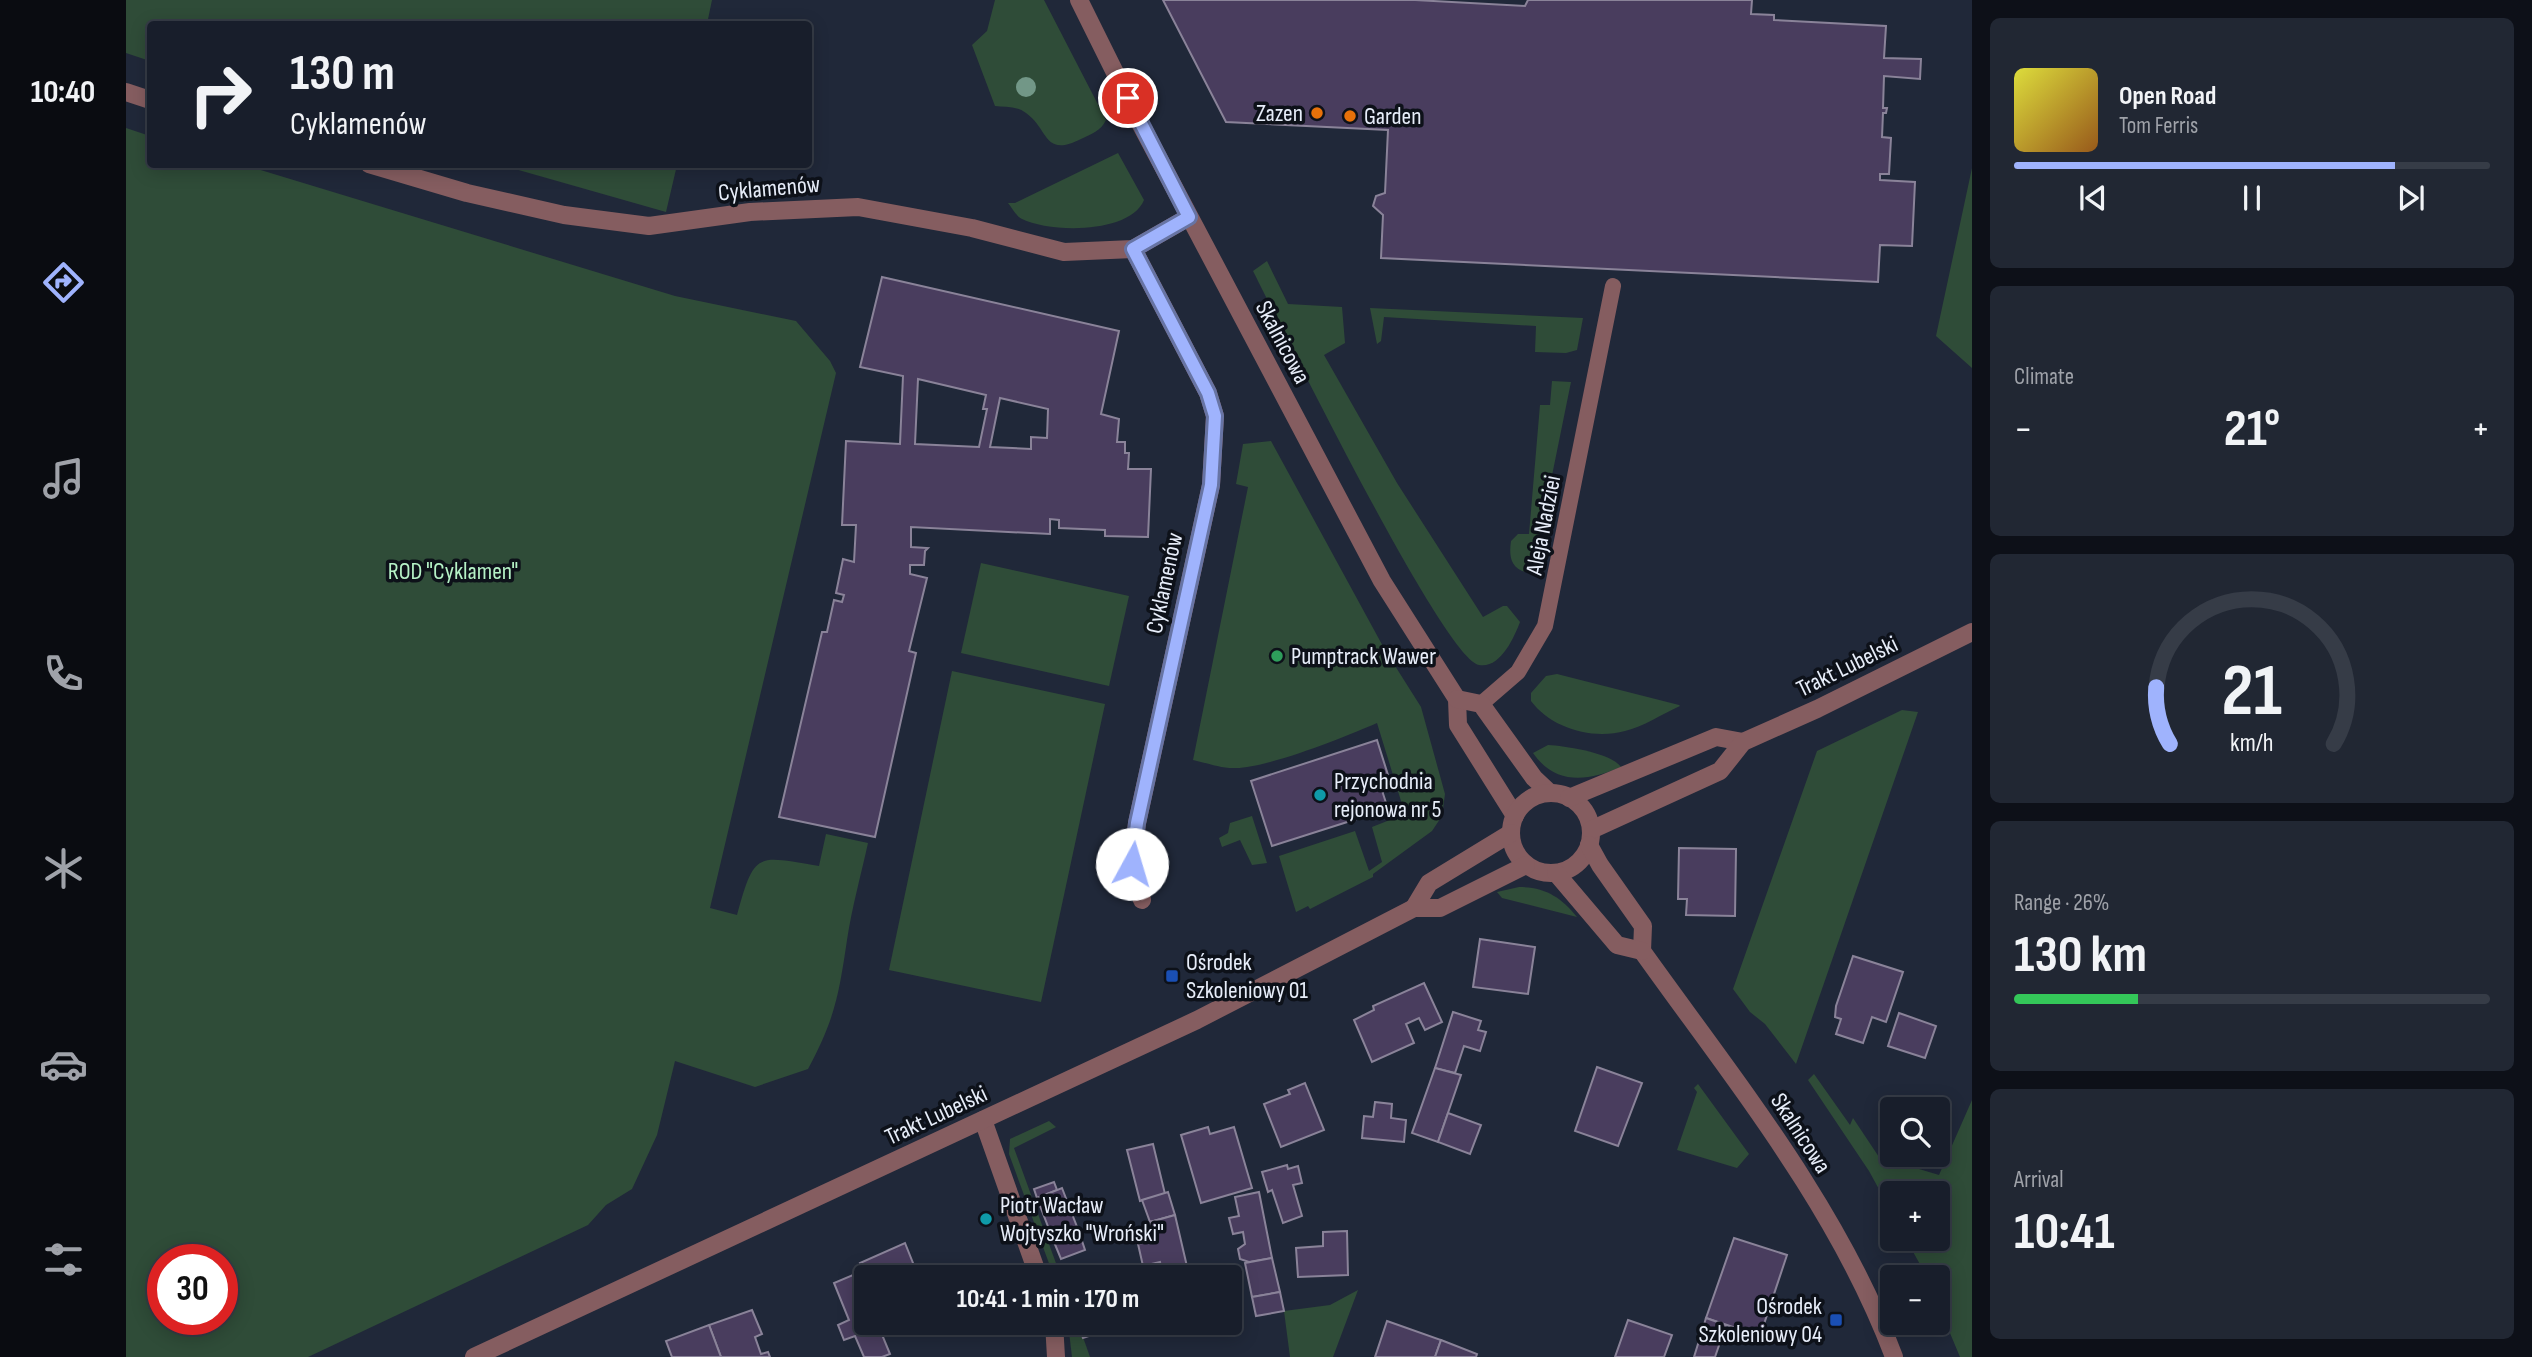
<!DOCTYPE html>
<html lang="en">
<head>
<meta charset="utf-8">
<style>
  :root { --surface:#181e2b; --page:#212733; --text:#f1f3f6; --muted:#9fa2a9; --line:#363c47; --accent:#9fb3fd }
  body { margin:0; font-family:"Sofia Sans Condensed",sans-serif; background:var(--page); color:var(--text); height:100vh; display:flex; flex-direction:column; font-size:26px; white-space:nowrap }
  * { box-sizing:border-box; margin:0 }
  p { font-size:23px; color:var(--muted) }
  .icon { flex:none; width:38px; height:38px; fill:none; stroke:currentColor; stroke-width:2; stroke-linecap:round; stroke-linejoin:round }
  .map { position:relative; flex:1; overflow:hidden }
  .side { display:flex; flex-direction:column; gap:18px; padding:18px; background:#0d1018; width:560px }
  .side>* { flex:none }
  .guide { position:absolute; left:21px; top:21px; width:665px; height:147px; border-radius:7px; box-shadow:0 4px 18px #0003,0 0 0 2px var(--line); background:#181e2b; color:var(--text); overflow:hidden }
  .buttons { position:absolute; left:1754px; top:1097px; display:grid; gap:14px }
  .buttons a { display:grid; place-items:center; width:70px; height:70px; border-radius:7px; background:var(--surface); box-shadow:0 4px 18px #0003,0 0 0 2px var(--line); font-size:35px }
  .speed { position:absolute; left:21px; top:1244px; display:flex; gap:14px; font-size:35px; font-weight:700; text-align:center }
  .speed>* { display:grid; place-content:center; width:91px; height:91px; border-radius:50%; background:var(--surface); box-shadow:0 4px 18px #0003,0 0 0 2px var(--line); line-height:1 }
  .speed .limit { border:10px solid #d22; background:#fff; color:#111 }
  .pin { position:absolute; display:grid; place-items:center; width:60px; height:60px; color:#fff; margin:-30px; border:4px solid #fff; border-radius:50%; box-shadow:0 2px 7px #0007 }
  .me { position:absolute; width:77px; margin:-38px; rotate:6deg; stroke-linejoin:round; filter:drop-shadow(0 0 5px #0008) }
  .turn { display:flex; align-items:center; gap:24px; height:147px; padding:0 28px; font-size:32px }
  .turn .icon { width:91px; height:91px; stroke-width:2.5 }
  .turn b { display:block; font-size:49px; line-height:60px }
  .big { font-size:52px; font-weight:700; line-height:1.1 }
  .side .card { flex:1; display:flex; flex-direction:column; justify-content:center; gap:10px; min-width:0; padding:0 24px; border-radius:10px; background:var(--page) }
  .side .dial { align-items:center; gap:0 }
  .dial svg { height:182px; overflow:visible; fill:none; stroke:var(--line); stroke-width:7; stroke-linecap:round; text-anchor:middle }
  .dial text { fill:var(--text); stroke:none }
  .song { display:flex; align-items:center; gap:21px }
  .cover { width:84px; height:84px; border-radius:10px; background:linear-gradient(135deg,hsl(60 70% 55%),hsl(30 70% 35%)) }
  .played { height:7px; border-radius:4px; background:linear-gradient(90deg,var(--accent) 80%,var(--line) 80%) }
  .keys { display:flex; justify-content:space-around; direction:ltr }
  .heat { display:flex; justify-content:space-between; align-items:center; font-size:38px; direction:ltr }
  .charge { height:10px; border-radius:5px; background:linear-gradient(90deg,#34c759 26%,var(--line) 0) }
  .trip { position:absolute; left:728px; top:1265px; width:388px; height:70px; border-radius:7px; background:var(--surface); box-shadow:0 4px 18px #0003,0 0 0 2px var(--line); font-weight:700; line-height:70px; text-align:center }
  main { display:flex; flex:1; min-height:0 }
  .tab-bar { display:flex; flex-direction:column; width:126px; justify-content:space-around; align-items:center; background:#0a0c11; color:var(--muted) }
  .tab-bar .icon { width:49px; height:49px }
  .tab-bar .current { color:var(--accent) }
  .tab-bar b { font-size:32px; color:var(--text) }
  .map>svg:first-child { display:block }
</style>
</head>
<body>
<main>
<nav class="tab-bar">
<b>10:40</b>
<svg class="icon current" aria-label="directions" viewBox="0 0 24 24"><path d="M12 3l9 9-9 9-9-9zM9 14v-3h6M13 9l2 2-2 2"/></svg>
<svg class="icon" aria-label="music" viewBox="0 0 24 24"><path d="M9 18V5l10-2v13"/><circle cx="6" cy="18" r="3"/><circle cx="16" cy="16" r="3"/></svg>
<svg class="icon" aria-label="phone" viewBox="0 0 24 24"><path d="M5 4h4l2 5-3 2q2 4 5 5l2-3 5 2v4C11 20 4 13 5 4z"/></svg>
<svg class="icon" aria-label="climate" viewBox="0 0 24 24"><path d="M12 3v18M4 7l16 10M4 17L20 7"/></svg>
<svg class="icon" aria-label="car" viewBox="0 0 24 24"><path d="M5 17H2v-5l4-1 3-4h7l3 4 3 1v5h-3M9 17h6M6 11h13"/><circle cx="7" cy="17" r="2"/><circle cx="17" cy="17" r="2"/></svg>
<svg class="icon" aria-label="filters" viewBox="0 0 24 24"><path d="M4 7h16M4 17h16"/><circle cx="9" cy="7" r="2"/><circle cx="15" cy="17" r="2"/></svg>
</nav>
<div class="map">
<svg width="1846" height="1357" viewBox="0 0 1846 1357">
  <rect width="100%" height="100%" fill="#202839"/>
  <!-- green -->
  <g fill="#2f4c38" fill-rule="evenodd">
    <polygon points="0,0 586,0 581,24 24,24 24,61 0,53"/>
    <path d="M869 0H918L980 120C975 131 965 134 955 139 917 158 923 129 900 113 892 106 879 107 869 106L846 45 861 31Z"/>
    <path d="M0 128 24 136V164L118 165 549 296 670 321 704 361 710 373 584 908 611 915C629 850 630 856 693 866L700 834 742 843C735 875 726 907 721 940 713 994 709 1019 682 1069L629 1087 549 1061 531 1135 506 1189 480 1205 462 1225 182 1357H0ZM37 1260H96V1320H37Z"/>
    <path d="M992 153 1018 200C1004 234 924 233 896 219 890 216 886 208 882 203H889Z"/>
    <polygon points="375,165 551,165 540,212"/>
    <polygon points="1846,168 1846,368 1810,336"/>
    <path d="M1141 261 1162 304 1216 307 1219 343 1198 355 1271 483 1357 617 1377 606H1381L1394 622C1388 638 1374 669 1353 665 1317 658 1153 322 1127 271Z"/>
    <polygon points="1244,308 1457,318 1451,350 1440,353 1409,352 1410,326 1258,317 1255,341 1251,344"/>
    <path d="M1426 381 1445 382 1407 569 1399 572C1384 567 1383 555 1385 541L1392 534H1403L1414 405H1424Z"/>
    <path d="M1145 441 1259 650 1295 707 1319 794 1316 816 1306 831 1247 874V877L1184 909 1182 906 1170 912 1153 856 1229 831 1243 871 1256 862 1246 827 1279 814 1251 723C1221 736 1142 768 1110 768 1097 769 1081 763 1067 760L1122 487 1110 484 1117 444Z"/>
    <polygon points="855,563 1003,596 983,686 835,653"/>
    <polygon points="826,671 979,704 915,1002 763,970"/>
    <path d="M1431 674 1553 705 1554 706C1536 714 1517 727 1499 731 1466 740 1425 728 1405 701V693L1420 676Z"/>
    <polygon points="1776,710 1792,712 1670,1064 1639,1024 1624,1012 1607,989 1691,751"/>
    <path d="M1422 745C1440 746 1485 753 1495 767 1462 781 1430 786 1407 753Z"/>
    <polygon points="1126,816 1141,863 1126,865 1114,840 1096,847 1093,838 1102,833 1104,823"/>
    <path d="M1393 887C1419 887 1435 897 1451 917L1376 898 1371 892Z"/>
    <polygon points="1688,1074 1724,1125 1727,1118 1753,1157 1813,1175 1846,1100 1846,1357 1834,1357 1811,1302 1811,1278 1801,1277 1780,1239 1811,1239 1811,1194 1766,1194 1766,1213 1743,1171 1682,1080"/>
    <polygon points="1572,1084 1623,1154 1611,1168 1551,1150 1571,1092 1568,1088"/>
    <polygon points="923,1121 930,1127 888,1148 935,1277 928,1277 883,1154 884,1139"/>
    <polygon points="1232,1290 1207,1357 1164,1357 1158,1311 1204,1305"/>
    <polygon points="942,1323 952,1323 964,1357 946,1357"/>
  </g>
  <!-- building -->
  <g fill="#493d5e" stroke="#8a8399" stroke-width="2" fill-rule="evenodd">
    <polygon points="1037,0 1289,0 1399,6 1402,0 1626,0 1625,14 1648,15 1648,20 1760,26 1758,58 1795,59 1794,79 1758,76 1757,108 1761,108 1760,113 1757,113 1756,137 1765,138 1763,174 1754,174 1754,180 1789,182 1786,246 1754,245 1752,282 1255,258 1257,215 1247,206 1250,196 1259,193 1262,130 1100,122"/>
    <path d="M756 277 993 331 975 414 993 419 991 442H999V453H1003L1002 469H1025L1022 537 979 536V530L933 528V520L924 519V534L785 527V547L802 548 799 551 798 565H784V574L801 578 783 651 790 653 749 837 653 817 696 632H701L708 600 716 602 718 595 710 593 717 559 728 562 730 525H716L720 441 774 444 777 376 734 367ZM792 379 860 395 857 409H861L853 447 789 444ZM874 398 922 409 921 438 905 437V449L864 447Z"/>
    <polygon points="1251,740 1262,775 1252,778 1262,809 1146,846 1125,781"/>
    <polygon points="1553,848 1610,849 1609,916 1560,915 1561,899 1552,899"/>
    <polygon points="1354,939 1409,947 1402,994 1347,987"/>
    <polygon points="1727,956 1777,972 1760,1022 1746,1017 1737,1043 1710,1034 1715,1019 1709,1017 1710,1006"/>
    <polygon points="1298,983 1316,1022 1299,1030 1293,1018 1280,1024 1288,1043 1246,1062 1228,1020 1248,1010 1247,1006"/>
    <polygon points="1327,1012 1355,1021 1352,1030 1360,1032 1354,1051 1338,1046 1329,1073 1309,1068"/>
    <polygon points="1773,1013 1810,1026 1799,1058 1762,1046"/>
    <polygon points="1471,1067 1516,1083 1492,1146 1449,1131"/>
    <polygon points="1309,1068 1335,1075 1312,1142 1286,1133"/>
    <polygon points="1179,1083 1198,1130 1155,1147 1138,1104 1164,1094 1162,1090"/>
    <polygon points="1249,1102 1266,1104 1265,1118 1280,1120 1278,1142 1236,1138 1238,1116 1247,1117"/>
    <polygon points="1322,1113 1355,1125 1344,1154 1312,1142"/>
    <polygon points="1082,1127 1084,1134 1108,1127 1126,1188 1075,1203 1055,1135"/>
    <polygon points="1027,1144 1039,1194 1014,1201 1001,1150"/>
    <polygon points="1161,1165 1162,1169 1172,1166 1176,1183 1167,1185 1176,1216 1157,1223 1146,1190 1142,1192 1136,1172"/>
    <polygon points="928,1182 931,1190 911,1198 908,1189"/>
    <polygon points="936,1188 953,1232 928,1242 911,1198"/>
    <polygon points="1042,1192 1049,1215 1024,1222 1016,1200"/>
    <polygon points="1133,1192 1146,1258 1123,1262 1114,1259 1112,1249 1119,1244 1117,1232 1107,1234 1103,1218 1113,1216 1109,1197"/>
    <polygon points="1049,1215 1063,1275 1037,1278 1034,1262 1017,1266 1012,1244 1028,1240 1024,1222"/>
    <polygon points="1221,1231 1222,1275 1172,1277 1170,1248 1197,1246 1197,1232"/>
    <polygon points="953,1232 959,1250 935,1259 928,1242"/>
    <polygon points="1608,1238 1661,1255 1634,1336 1580,1318"/>
    <polygon points="779,1243 793,1278 741,1278 734,1263"/>
    <polygon points="1146,1258 1154,1292 1126,1297 1119,1263"/>
    <polygon points="734,1272 740,1288 740,1323 755,1323 752,1325 764,1354 756,1357 738,1357 729,1336 718,1340 712,1325 723,1320 708,1283"/>
    <polygon points="1154,1292 1158,1311 1130,1316 1126,1297"/>
    <polygon points="626,1310 636,1334 629,1337 635,1354 642,1352 644,1357 595,1357 583,1325"/>
    <polygon points="1580,1318 1600,1325 1589,1357 1568,1357"/>
    <polygon points="1502,1320 1546,1335 1538,1357 1489,1357"/>
    <polygon points="1261,1321 1315,1340 1309,1357 1249,1357"/>
    <polygon points="952,1323 1001,1323 957,1338"/>
    <polygon points="583,1325 595,1357 546,1357 540,1341"/>
    <polygon points="1315,1340 1351,1354 1350,1357 1309,1357"/>
  </g>
  <g fill="none" stroke-linecap="round" stroke-linejoin="round">
    <!-- service -->
    <polyline stroke="#855d60" stroke-width="16" points="1355,704 1392,672 1419,626 1487,286"/>
    <!-- minor -->
    <g stroke="#855d60" stroke-width="18">
      <polyline points="0,92 24,100"/>
      <polyline points="243,164 341,193 438,215 523,226 624,212 732,207 846,228 938,252 1007,249 1063,217"/>
      <polyline points="1007,249 1082,393 1089,416 1085,485 1011,823 1006,865 1016,900"/>
      <polyline points="857,1120 913,1278"/>
      <polyline points="928,1323 930,1357"/>
    </g>
    <!-- tertiary -->
    <g stroke="#855d60" stroke-width="18">
      <polyline points="953,0 1014,123 1256,581 1331,699 1332,725 1389,816"/>
      <polyline points="1331,699 1355,704 1408,778 1424,793"/>
      <circle cx="1425" cy="833" r="40"/>
      <polyline points="1443,798 1590,737 1617,742"/>
      <polyline points="1465,830 1594,771 1617,742 1691,709 1846,632"/>
      <path d="M1463 845 1474 865 1517 926 1516 951C1608 1080 1712 1207 1768 1357"/>
      <polyline points="1430,873 1491,945 1516,951"/>
      <polyline points="1288,908 1303,883 1385,833"/>
      <polyline points="348,1357 1071,1020 1288,908 1314,908 1400,865"/>
    </g>
  </g>
  <!-- trees -->
  <circle fill="#729787" cx="900" cy="87" r="10"/>
  <g fill="none" stroke-linecap="round" stroke-linejoin="round">
    <!-- route casing -->
    <g stroke="#6774a4" stroke-width="18">
      <polyline id="route" points="1002,98 1063,217 1007,249 1082,393 1089,416 1085,485 1011,823 1006,864"/>
    </g>
    <!-- route -->
    <use href="#route" stroke="#9fb3fd" stroke-width="12"/>
  </g>
  <!-- markers -->
  <g fill="#e8710a" stroke="#0d1119" stroke-width="2.5">
    <circle cx="1191" cy="113" r="7"/>
    <circle cx="1224" cy="116" r="7"/>
  </g>
  <circle fill="#2e9e5b" stroke="#0d1119" stroke-width="2.5" cx="1151" cy="656" r="7"/>
  <g fill="#0f9aa8" stroke="#0d1119" stroke-width="2.5">
    <circle cx="1194" cy="795" r="7"/>
    <circle cx="860" cy="1219" r="7"/>
  </g>
  <g fill="#1a4fb4" stroke="#0d1119" stroke-width="2.5">
    <rect x="1039" y="969" width="14" height="14" rx="3.5"/>
    <rect x="1703" y="1313" width="14" height="14" rx="3.5"/>
  </g>
  <g text-anchor="middle" stroke-width="7" stroke-linejoin="round" paint-order="stroke">
    <!-- poi labels -->
    <g font-size="24" fill="#e7edf9" stroke="#0d1119" text-anchor="start">
      <text x="1177" y="121" text-anchor="end">Zazen</text>
      <text x="1238" y="124">Garden</text>
      <text x="1165" y="664">Pumptrack Wawer</text>
      <text x="1208" y="789">Przychodnia<tspan x="1208" dy="28">rejonowa nr 5</tspan></text>
      <text x="1060" y="970">Ośrodek<tspan x="1060" dy="28">Szkoleniowy 01</tspan></text>
      <text x="874" y="1213">Piotr Wacław<tspan x="874" dy="28">Wojtyszko "Wroński"</tspan></text>
      <text x="1696" y="1314" text-anchor="end">Ośrodek<tspan x="1696" dy="28">Szkoleniowy 04</tspan></text>
    </g>
    <!-- street labels -->
    <g font-size="24" fill="#e7edf9" stroke="#0d1119">
      <text transform="translate(643 188) rotate(-5)" y="8">Cyklamenów</text>
      <text transform="translate(1157 342) rotate(62)" y="8">Skalnicowa</text>
      <text transform="translate(1417 525) rotate(-79)" y="8">Aleja Nadziei</text>
      <text transform="translate(1038 583) rotate(-78)" y="8">Cyklamenów</text>
      <text transform="translate(1721 666) rotate(-26)" y="8">Trakt Lubelski</text>
      <text transform="translate(810 1115) rotate(-25)" y="8">Trakt Lubelski</text>
      <text transform="translate(1675 1133) rotate(57)" y="8">Skalnicowa</text>
    </g>
    <!-- park labels -->
    <g font-size="24" fill="#b5f2c6" stroke="#0d1119">
      <text x="327" y="579">ROD "Cyklamen"</text>
    </g>
  </g>
</svg>
<div class="buttons">
<a><svg class="icon" aria-label="search" viewBox="0 0 24 24"><circle cx="10" cy="10" r="6"/><path d="M15 15l6 6"/></svg></a>
<a>+</a>
<a>−</a>
</div>
<div class="speed"><div class="limit">30</div></div>
<div class="pin" style="left:1002px;top:98px;background:#d93025"><svg class="icon" aria-label="arrive" viewBox="0 0 24 24"><path d="M6 21V4h12l-3 4 3 4H6"/></svg></div>
<svg class="me" style="left:1006px;top:864px" viewBox="-20 -20 40 40"><circle r="19" fill="#fff"/><path d="M0-13L10 11 0 6-10 11z" fill="#9fb3fd"/></svg>
<div class="trip">10:41 · 1 min · 170 m</div>
<div class="guide">
<div class="turn"><svg class="icon" aria-label="right" viewBox="0 0 24 24"><path d="M7 20v-9h11M14 6l5 5-5 5"/></svg><div><b>130 m</b>Cyklamenów</div></div>
</div>
</div>
<section class="side">
<div class="card">
<div class="song"><i class="cover"></i><div><b>Open Road</b><p>Tom Ferris</p></div></div>
<div class="played"></div>
<div class="keys"><svg class="icon" aria-label="previous" viewBox="0 0 24 24"><path d="M18 5L8 12l10 7zM5 5v14"/></svg><svg class="icon" aria-label="pause" viewBox="0 0 24 24"><path d="M8 5v14M16 5v14"/></svg><svg class="icon" aria-label="next" viewBox="0 0 24 24"><path d="M6 5l10 7-10 7zM19 5v14"/></svg></div>
</div>
<div class="card"><p>Climate</p>
<div class="heat"><a>−</a><b class="big">21°</b><a>+</a></div>
</div>
<div class="card dial"><svg viewBox="0 0 100 80">
<path d="M14 69A42 42 0 1 1 86 69"/>
<path d="M14 69A42 42 0 0 1 8 44" stroke="#9fb3fd"/>
<text x="50" y="56" font-size="32" font-weight="700">21</text>
<text x="50" y="72" font-size="11">km/h</text>
</svg></div>
<div class="card"><p>Range · 26%</p><b class="big">130 km</b><div class="charge"></div></div>
<div class="card"><p>Arrival</p><b class="big">10:41</b></div>
</section>
</main>
</body>
</html>
